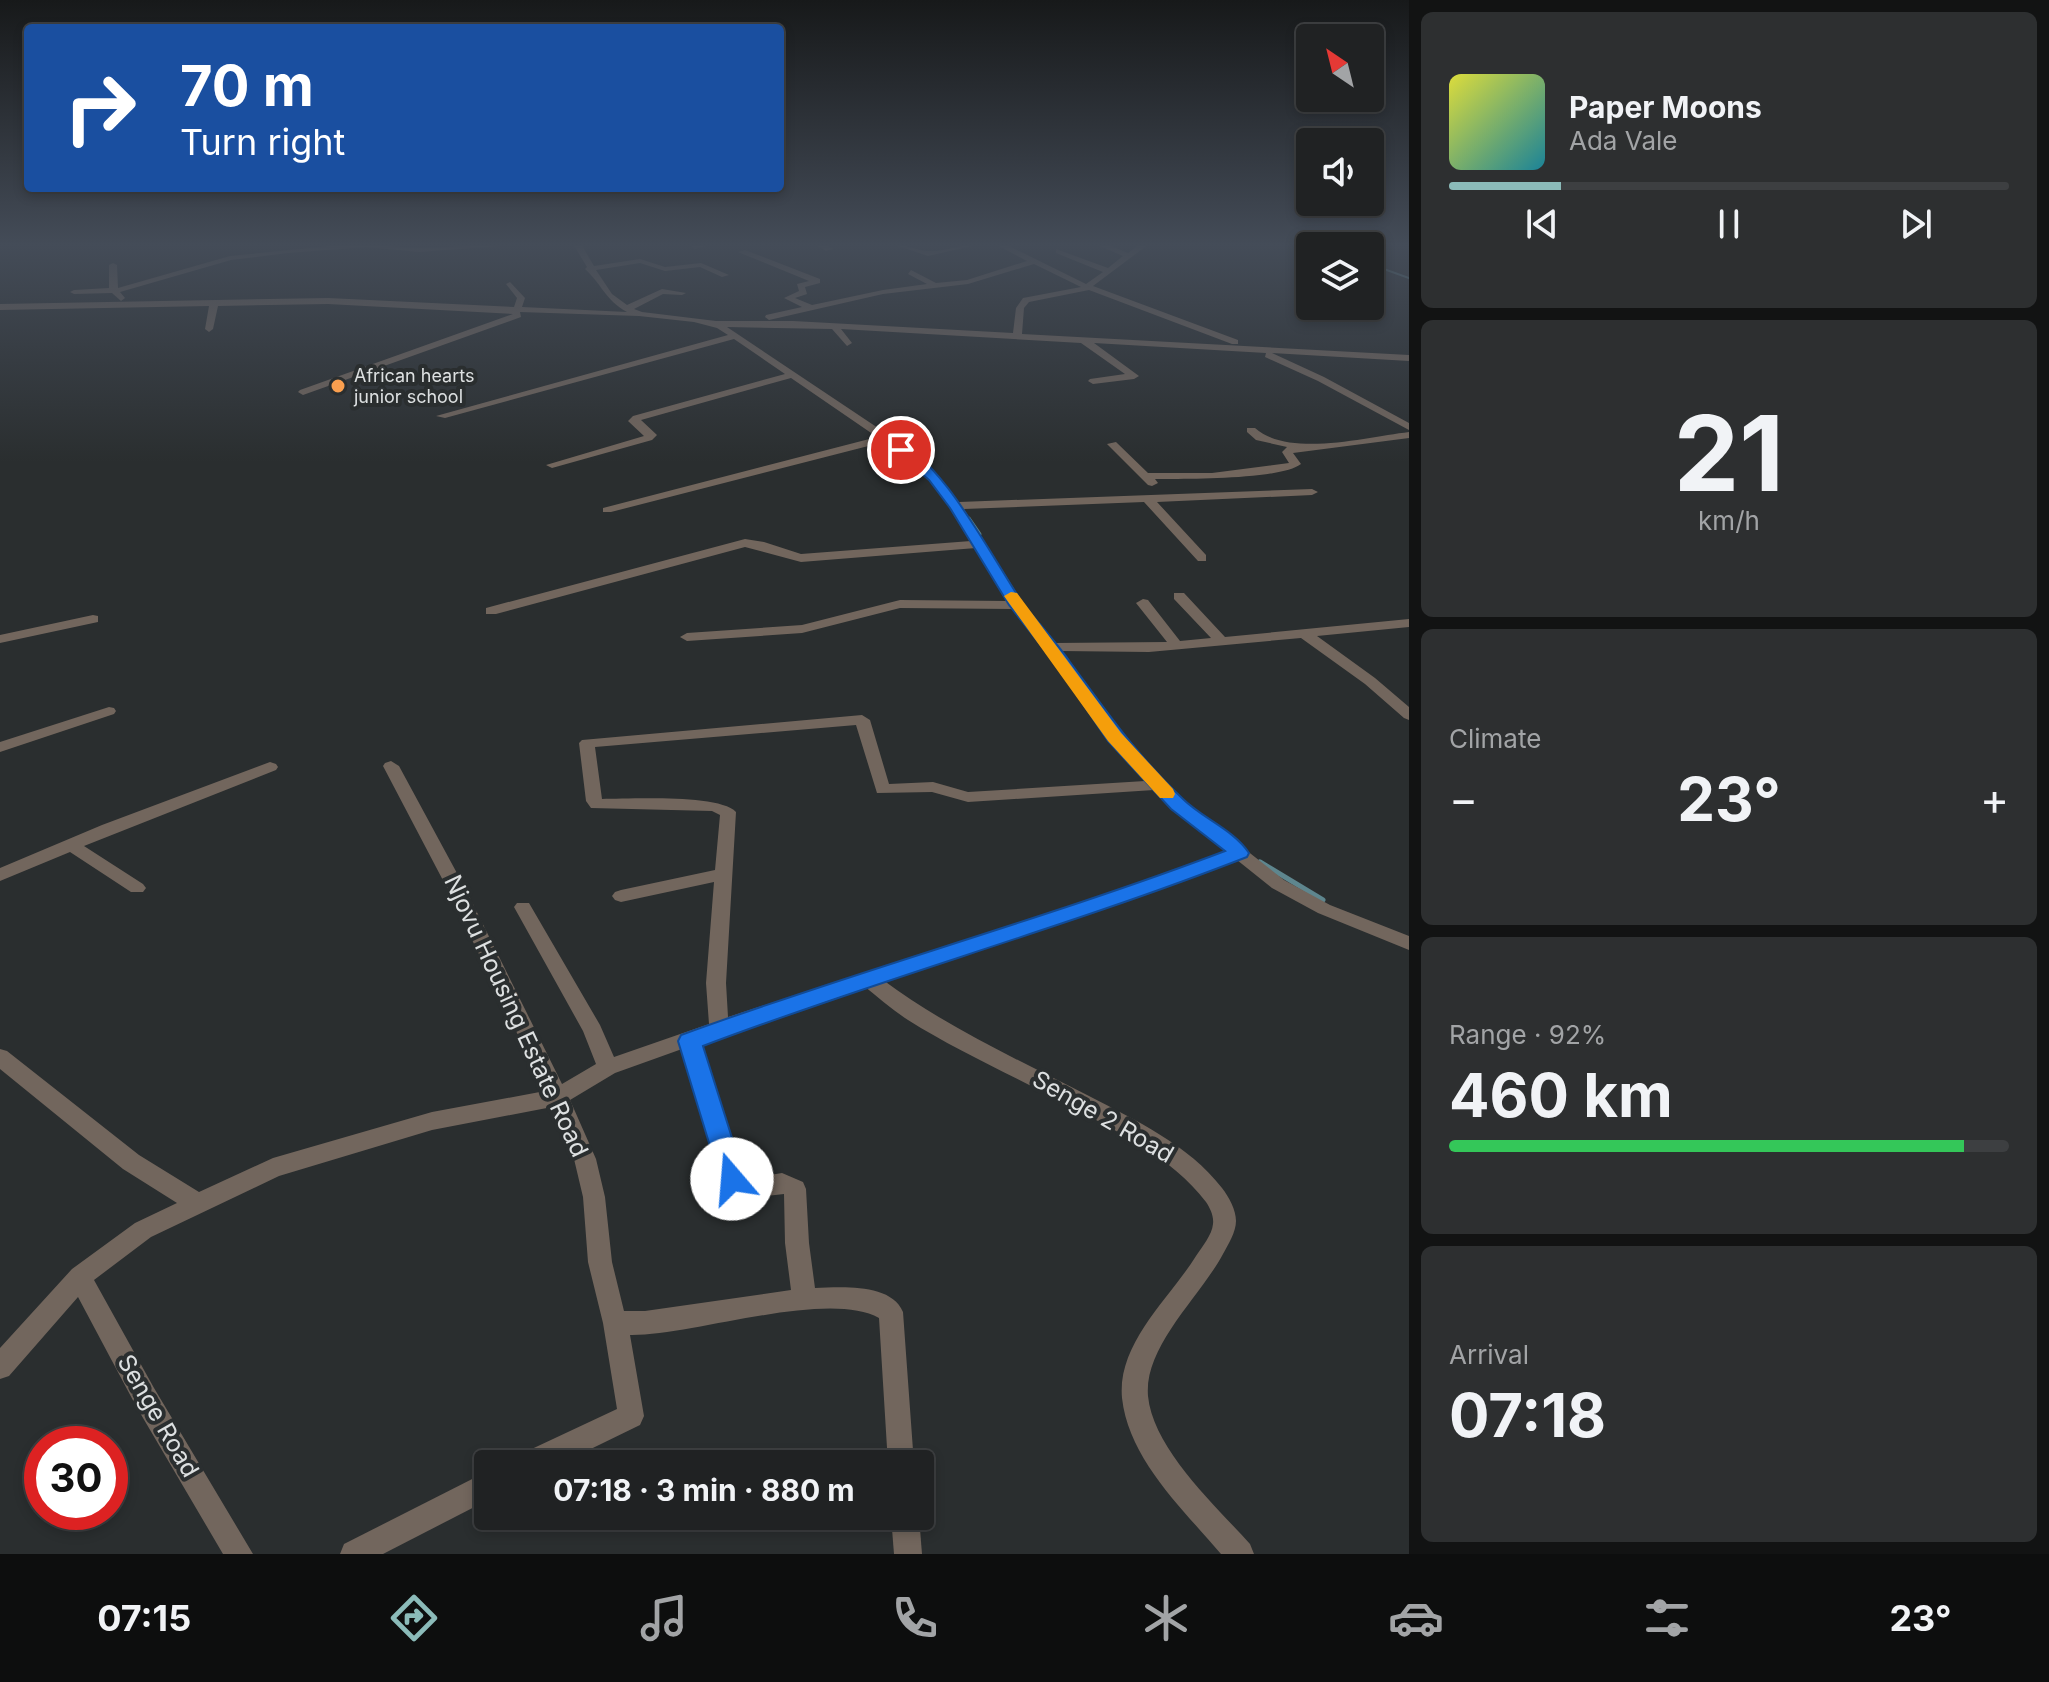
<!DOCTYPE html>
<html lang="en">
<head>
<meta charset="utf-8">
<style>
  :root { --surface:#202223; --page:#2d2f30; --text:#f1f3f6; --muted:#a2a4a6; --line:#3d3f41; --accent:#8bbbb9 }
  body { margin:0; font-family:Inter,sans-serif; background:var(--page); color:var(--text); height:100vh; display:flex; flex-direction:column; font-size:30px; white-space:nowrap }
  * { box-sizing:border-box; margin:0 }
  p { font-size:26px; color:var(--muted) }
  .icon { flex:none; width:44px; height:44px; fill:none; stroke:currentColor; stroke-width:2; stroke-linecap:round; stroke-linejoin:round }
  .map { position:relative; flex:1; overflow:hidden }
  .sheet { display:flex; flex-direction:column; gap:12px; padding:12px; background:#121313; width:640px }
  .sheet>* { flex:none }
  .hud { position:absolute; left:24px; top:24px; width:760px; height:168px; border-radius:8px; box-shadow:0 4px 12px #0003,0 0 0 2px var(--line); background:#1a4fa0; color:#fff; overflow:hidden }
  .needle { width:52px; rotate:325deg }
  .controls { position:absolute; left:1296px; top:24px; display:grid; gap:16px }
  .controls a { display:grid; place-items:center; width:88px; height:88px; border-radius:8px; background:var(--surface); box-shadow:0 4px 12px #0003,0 0 0 2px var(--line); font-size:40px }
  .speed { position:absolute; left:24px; top:1426px; display:flex; gap:16px; font-size:40px; font-weight:700; text-align:center }
  .speed>* { display:grid; place-content:center; width:104px; height:104px; border-radius:50%; background:var(--surface); box-shadow:0 4px 12px #0003,0 0 0 2px var(--line); line-height:1 }
  .speed .limit { border:12px solid #d22; background:#fff; color:#111 }
  .pin { position:absolute; display:grid; place-items:center; width:68px; height:68px; color:#fff; margin:-34px; border:4px solid #fff; border-radius:50%; box-shadow:0 2px 8px #0007 }
  .me { position:absolute; width:88px; margin:-44px; rotate:342deg; stroke-linejoin:round; filter:drop-shadow(0 0 6px #0008) }
  .turn { display:flex; align-items:center; gap:28px; height:168px; padding:0 24px; font-size:36px }
  .turn .icon { width:104px; height:104px; stroke-width:2.5 }
  .turn b { display:block; font-size:56px; line-height:68px }
  .big { font-size:60px; font-weight:700; line-height:1.1 }
  .sheet .tile { flex:1; display:flex; flex-direction:column; justify-content:center; gap:12px; min-width:0; padding:0 28px; border-radius:12px; background:var(--page) }
  .sheet .dial { align-items:center; gap:0 }
  .dial b { font-size:104px; line-height:1 }
  .song { display:flex; align-items:center; gap:24px }
  .cover { width:96px; height:96px; border-radius:12px; background:linear-gradient(135deg,hsl(60 70% 55%),hsl(190 70% 35%)) }
  .played { height:8px; border-radius:4px; background:linear-gradient(90deg,var(--accent) 20%,var(--line) 20%) }
  .keys { display:flex; justify-content:space-around; direction:ltr }
  .heat { display:flex; justify-content:space-between; align-items:center; font-size:44px; direction:ltr }
  .charge { height:12px; border-radius:6px; background:linear-gradient(90deg,#34c759 92%,var(--line) 0) }
  .trip { position:absolute; left:474px; top:1450px; width:460px; height:80px; border-radius:8px; background:var(--surface); box-shadow:0 4px 12px #0003,0 0 0 2px var(--line); font-weight:700; line-height:80px; text-align:center }
  .tab-bar { display:flex; height:128px; justify-content:space-around; align-items:center; background:#0d0e0e; color:var(--muted) }
  .tab-bar .icon { width:56px; height:56px }
  .tab-bar .current { color:var(--accent) }
  .tab-bar b { font-size:36px; color:var(--text) }
  main { display:flex; flex:1; min-height:0 }
  .map>svg:first-child { display:block }
</style>
</head>
<body>
<main>
<div class="map">
<svg width="1409" height="1554" viewBox="0 0 1409 1554">
  <rect width="100%" height="100%" fill="#2a2e2f"/>
  <g fill="none" stroke-linecap="round" stroke-linejoin="round">
    <!-- stream-far3 -->
    <g stroke="#5e868e" stroke-width="2">
      <polyline points="1334,244 1338,246"/>
      <polyline points="1370,264 1409,278"/>
    </g>
    <!-- stream-far2 -->
    <g stroke="#5e868e" stroke-width="3">
      <polyline points="913,456 934,473"/>
      <polyline points="969,518 980,534"/>
    </g>
    <!-- stream-far1 -->
    <polyline stroke="#5e868e" stroke-width="4" points="1125,740 1146,763"/>
    <!-- stream -->
    <polyline stroke="#5e868e" stroke-width="5" points="1260,862 1323,900"/>
    <!-- minor -->
    <g fill="#72665d" fill-rule="evenodd">
      <polygon points="350,244 419,248 528,244 419,252 366,247 288,253 231,260 120,292 125,298 121,301 112,293 74,294 70,292 74,290 109,288 109,265 113,263 117,265 118,288 230,256"/>
      <path d="M573 244H581L594 266 640 259 665 267 701 263 729 275 722 277 700 267 665 271 640 263 596 270 612 294 627 305 662 289 686 293 682 295 663 294 634 309 642 312 716 321H793L1013 333 1016 308 1023 298 1081 287 1034 264 968 284 883 294 769 320 765 317 766 315 802 307 784 298 799 291 797 284 809 281 738 252 745 250 820 279V283L805 287 807 294 795 298 812 305 883 290 927 284 908 274 911 270 936 283 967 280 1027 261 995 244H1005L1086 284 1103 272 1056 253V249L1108 268 1123 256 1095 244H1106L1128 253 1140 244H1149L1093 286 1238 340V344H1232L1089 290 1029 302 1024 308 1022 334 1409 355V361L1272 353 1324 377 1409 423V430L1318 381 1265 357 1266 353 1094 343 1139 376 1134 379 1093 384 1088 381 1090 379 1125 374 1081 343 841 329 852 343 847 346 832 329 727 327 890 436 937 475 959 502 1312 489 1318 492 1312 495 1157 502 1206 555V561H1198L1144 502 964 509 1023 603 1054 643 1167 642 1136 603 1143 599 1148 600 1180 641 1211 638 1174 599V593H1184L1225 637 1409 619V627L1317 636 1375 678 1409 707V720L1404 718 1365 684 1301 638 1149 652 1061 651 1104 713 1138 755 1184 801 1284 880 1330 905 1409 936V950L1318 913 1272 888 1237 860 1166 887 883 980C946 1027 1019 1060 1089 1096 1135 1120 1189 1145 1222 1188 1229 1197 1236 1210 1236 1221 1236 1232 1228 1245 1223 1254 1200 1297 1144 1346 1148 1396 1153 1449 1216 1506 1250 1544L1254 1554H1221C1183 1509 1129 1460 1122 1398 1117 1343 1170 1298 1196 1256 1202 1247 1212 1235 1213 1224 1214 1216 1210 1208 1206 1202 1172 1157 1116 1131 1068 1105 1016 1077 957 1051 908 1020 892 1010 878 997 864 986L701 1043 745 1179 782 1173 803 1182 806 1189 809 1243 815 1288C842 1287 891 1283 903 1312L914 1464H888L879 1318C827 1289 692 1336 630 1335L644 1416 640 1425 560 1464H518L521 1454 617 1409 603 1323 588 1262 583 1197 574 1159 552 1107 432 1130 279 1176 151 1237 94 1280 154 1388 253 1554H223L136 1406 78 1297 9 1376 0 1379V1348L72 1269 135 1223 177 1203 123 1169 0 1069V1049L7 1051 139 1155 199 1192 273 1158 432 1112 545 1091 447 888 383 766 385 763 391 761 399 766 465 888 562 1084 596 1064 583 1031 514 907 517 903H529L600 1025 614 1057 709 1024 706 983 714 882 621 902 615 900 612 896 615 892 621 890 715 870 720 815 712 811 591 808 586 801 579 743 582 740 862 715 870 720 889 784 933 782 968 792 1145 781 1093 719 1058 666 1013 609 900 608 802 633 687 641 680 637 687 633 802 625 900 600 1008 601 976 548 801 562 745 547 496 614H486V608L745 539 764 542 801 554 971 541 951 507 929 479 884 442 611 512H603V508L877 437 791 378 641 420 657 435 652 440 552 468 546 465 644 436 628 421 633 416 785 374 734 339 445 418 436 416 728 335 717 328 694 322 639 316 520 312 521 317 303 395 298 392 300 390 513 314 328 304 218 306 213 329 209 332 205 329 209 306 0 310V304L328 298 514 307 517 298 506 284 510 282 525 298 522 307 627 312C605 300 601 283 585 269L587 267ZM856 725 877 793 932 792 968 802 1154 790 1172 809 1226 852 1154 879 728 1017 726 983 736 812C719 794 630 799 602 799L595 747ZM682 1049 728 1193 742 1199 784 1194 785 1243 791 1290 645 1311H624L612 1262 605 1197 596 1159 570 1100 615 1073Z"/>
      <polygon points="698,244 712,244 695,249 691,247"/>
      <polygon points="815,244 825,244 833,249 826,251"/>
      <path d="M892 244C905 244 917 251 930 251 947 251 963 244 981 244L928 256Z"/>
      <path d="M1247 428H1255C1289 458 1367 437 1409 432V438L1293 453 1301 464C1280 480 1184 479 1155 479L1158 483 1152 486 1148 485 1107 444 1116 442 1148 473H1212L1289 463 1282 452 1287 447 1256 440 1247 432Z"/>
      <polygon points="93,615 98,616 98,622 0,643 0,635"/>
      <polygon points="109,707 114,708 116,711 114,714 0,752 0,742"/>
      <polygon points="270,762 276,764 278,767 276,770 84,846 143,884 146,888 143,892 131,892 70,852 0,881 0,868 102,825"/>
      <polygon points="488,1471 488,1500 383,1554 340,1554 344,1544"/>
      <polygon points="891,1516 919,1516 922,1554 894,1554"/>
    </g>
  </g>
  <!-- sky -->
  <linearGradient id="sky" x2="0" y2="1"><stop stop-color="#17191a"/><stop offset="0.53" stop-color="#444c58"/><stop offset="1" stop-color="#444c58" stop-opacity="0"/></linearGradient>
  <rect width="1409" height="462" fill="url(#sky)"/>
  <!-- route -->
  <path fill="#1a73e8" stroke="#114b97" stroke-width="2" d="M896 447C934 443 1002 575 1024 605 1039 624 1056 642 1070 662 1107 712 1137 756 1183 799 1202 818 1234 830 1249 853L1247 857C1068 927 882 978 703 1046L745 1179 741 1187 732 1190 723 1187 720 1179 678 1041 681 1035C861 969 1046 919 1225 851L1171 809 1108 741 1058 667 1009 605 950 508 929 480 896 452Z"/>
  <!-- slow -->
  <polygon fill="#f59e0b" points="1011,592 1017,593 1121,733 1173,789 1175,794 1173,798 1160,798 1108,741 1004,596"/>
  <!-- markers -->
  <circle fill="#fa9f4f" stroke="#2a2e2f" stroke-width="3" cx="338" cy="386" r="8"/>
  <g text-anchor="middle" stroke-width="8" stroke-linejoin="round" paint-order="stroke">
    <!-- far-poi labels -->
    <g font-size="18" fill="#dde0e1" stroke="#2a2e2f" text-anchor="start">
      <text x="354" y="382">African hearts<tspan x="354" dy="21">junior school</tspan></text>
    </g>
    <!-- near-street labels -->
    <g font-size="24" fill="#dde0e1" stroke="#2a2e2f">
      <text transform="translate(516 1016) rotate(65)" y="8">Njovu Housing Estate Road</text>
      <text transform="translate(1103 1117) rotate(30)" y="8">Senge 2 Road</text>
      <text transform="translate(158 1416) rotate(60)" y="8">Senge Road</text>
    </g>
  </g>
</svg>
<div class="controls">
<a><svg class="needle" viewBox="-14 -14 28 28"><path d="M0-13l5 13h-10z" fill="#e53935"/><path d="M0 13l5-13h-10z" fill="#a2a4a6"/></svg></a>
<a><svg class="icon" aria-label="sound" viewBox="0 0 24 24"><path d="M4 9h4l5-4v14l-5-4H4zM17 9q2 3 0 6"/></svg></a>
<a><svg class="icon" aria-label="layers" viewBox="0 0 24 24"><path d="M12 4l9 5-9 5-9-5zM3 14l9 5 9-5"/></svg></a>
</div>
<div class="speed"><div class="limit">30</div></div>
<div class="pin" style="left:901px;top:450px;background:#d93025"><svg class="icon" aria-label="arrive" viewBox="0 0 24 24"><path d="M6 21V4h12l-3 4 3 4H6"/></svg></div>
<svg class="me" style="left:732px;top:1179px" viewBox="-20 -20 40 40"><circle r="19" fill="#fff"/><path d="M0-13L10 11 0 6-10 11z" fill="#1a73e8"/></svg>
<div class="trip">07:18 · 3 min · 880 m</div>
<div class="hud">
<div class="turn"><svg class="icon" aria-label="right" viewBox="0 0 24 24"><path d="M7 20v-9h11M14 6l5 5-5 5"/></svg><div><b>70 m</b>Turn right</div></div>
</div>
</div>
<section class="sheet">
<div class="tile">
<div class="song"><i class="cover"></i><div><b>Paper Moons</b><p>Ada Vale</p></div></div>
<div class="played"></div>
<div class="keys"><svg class="icon" aria-label="previous" viewBox="0 0 24 24"><path d="M18 5L8 12l10 7zM5 5v14"/></svg><svg class="icon" aria-label="pause" viewBox="0 0 24 24"><path d="M8 5v14M16 5v14"/></svg><svg class="icon" aria-label="next" viewBox="0 0 24 24"><path d="M6 5l10 7-10 7zM19 5v14"/></svg></div>
</div>
<div class="tile dial"><b>21</b><p>km/h</p></div>
<div class="tile"><p>Climate</p>
<div class="heat"><a>−</a><b class="big">23°</b><a>+</a></div>
</div>
<div class="tile"><p>Range · 92%</p><b class="big">460 km</b><div class="charge"></div></div>
<div class="tile"><p>Arrival</p><b class="big">07:18</b></div>
</section>
</main>
<nav class="tab-bar">
<b>07:15</b>
<svg class="icon current" aria-label="directions" viewBox="0 0 24 24"><path d="M12 3l9 9-9 9-9-9zM9 14v-3h6M13 9l2 2-2 2"/></svg>
<svg class="icon" aria-label="music" viewBox="0 0 24 24"><path d="M9 18V5l10-2v13"/><circle cx="6" cy="18" r="3"/><circle cx="16" cy="16" r="3"/></svg>
<svg class="icon" aria-label="phone" viewBox="0 0 24 24"><path d="M5 4h4l2 5-3 2q2 4 5 5l2-3 5 2v4C11 20 4 13 5 4z"/></svg>
<svg class="icon" aria-label="climate" viewBox="0 0 24 24"><path d="M12 3v18M4 7l16 10M4 17L20 7"/></svg>
<svg class="icon" aria-label="car" viewBox="0 0 24 24"><path d="M5 17H2v-5l4-1 3-4h7l3 4 3 1v5h-3M9 17h6M6 11h13"/><circle cx="7" cy="17" r="2"/><circle cx="17" cy="17" r="2"/></svg>
<svg class="icon" aria-label="filters" viewBox="0 0 24 24"><path d="M4 7h16M4 17h16"/><circle cx="9" cy="7" r="2"/><circle cx="15" cy="17" r="2"/></svg>
<b>23°</b>
</nav>
</body>
</html>
